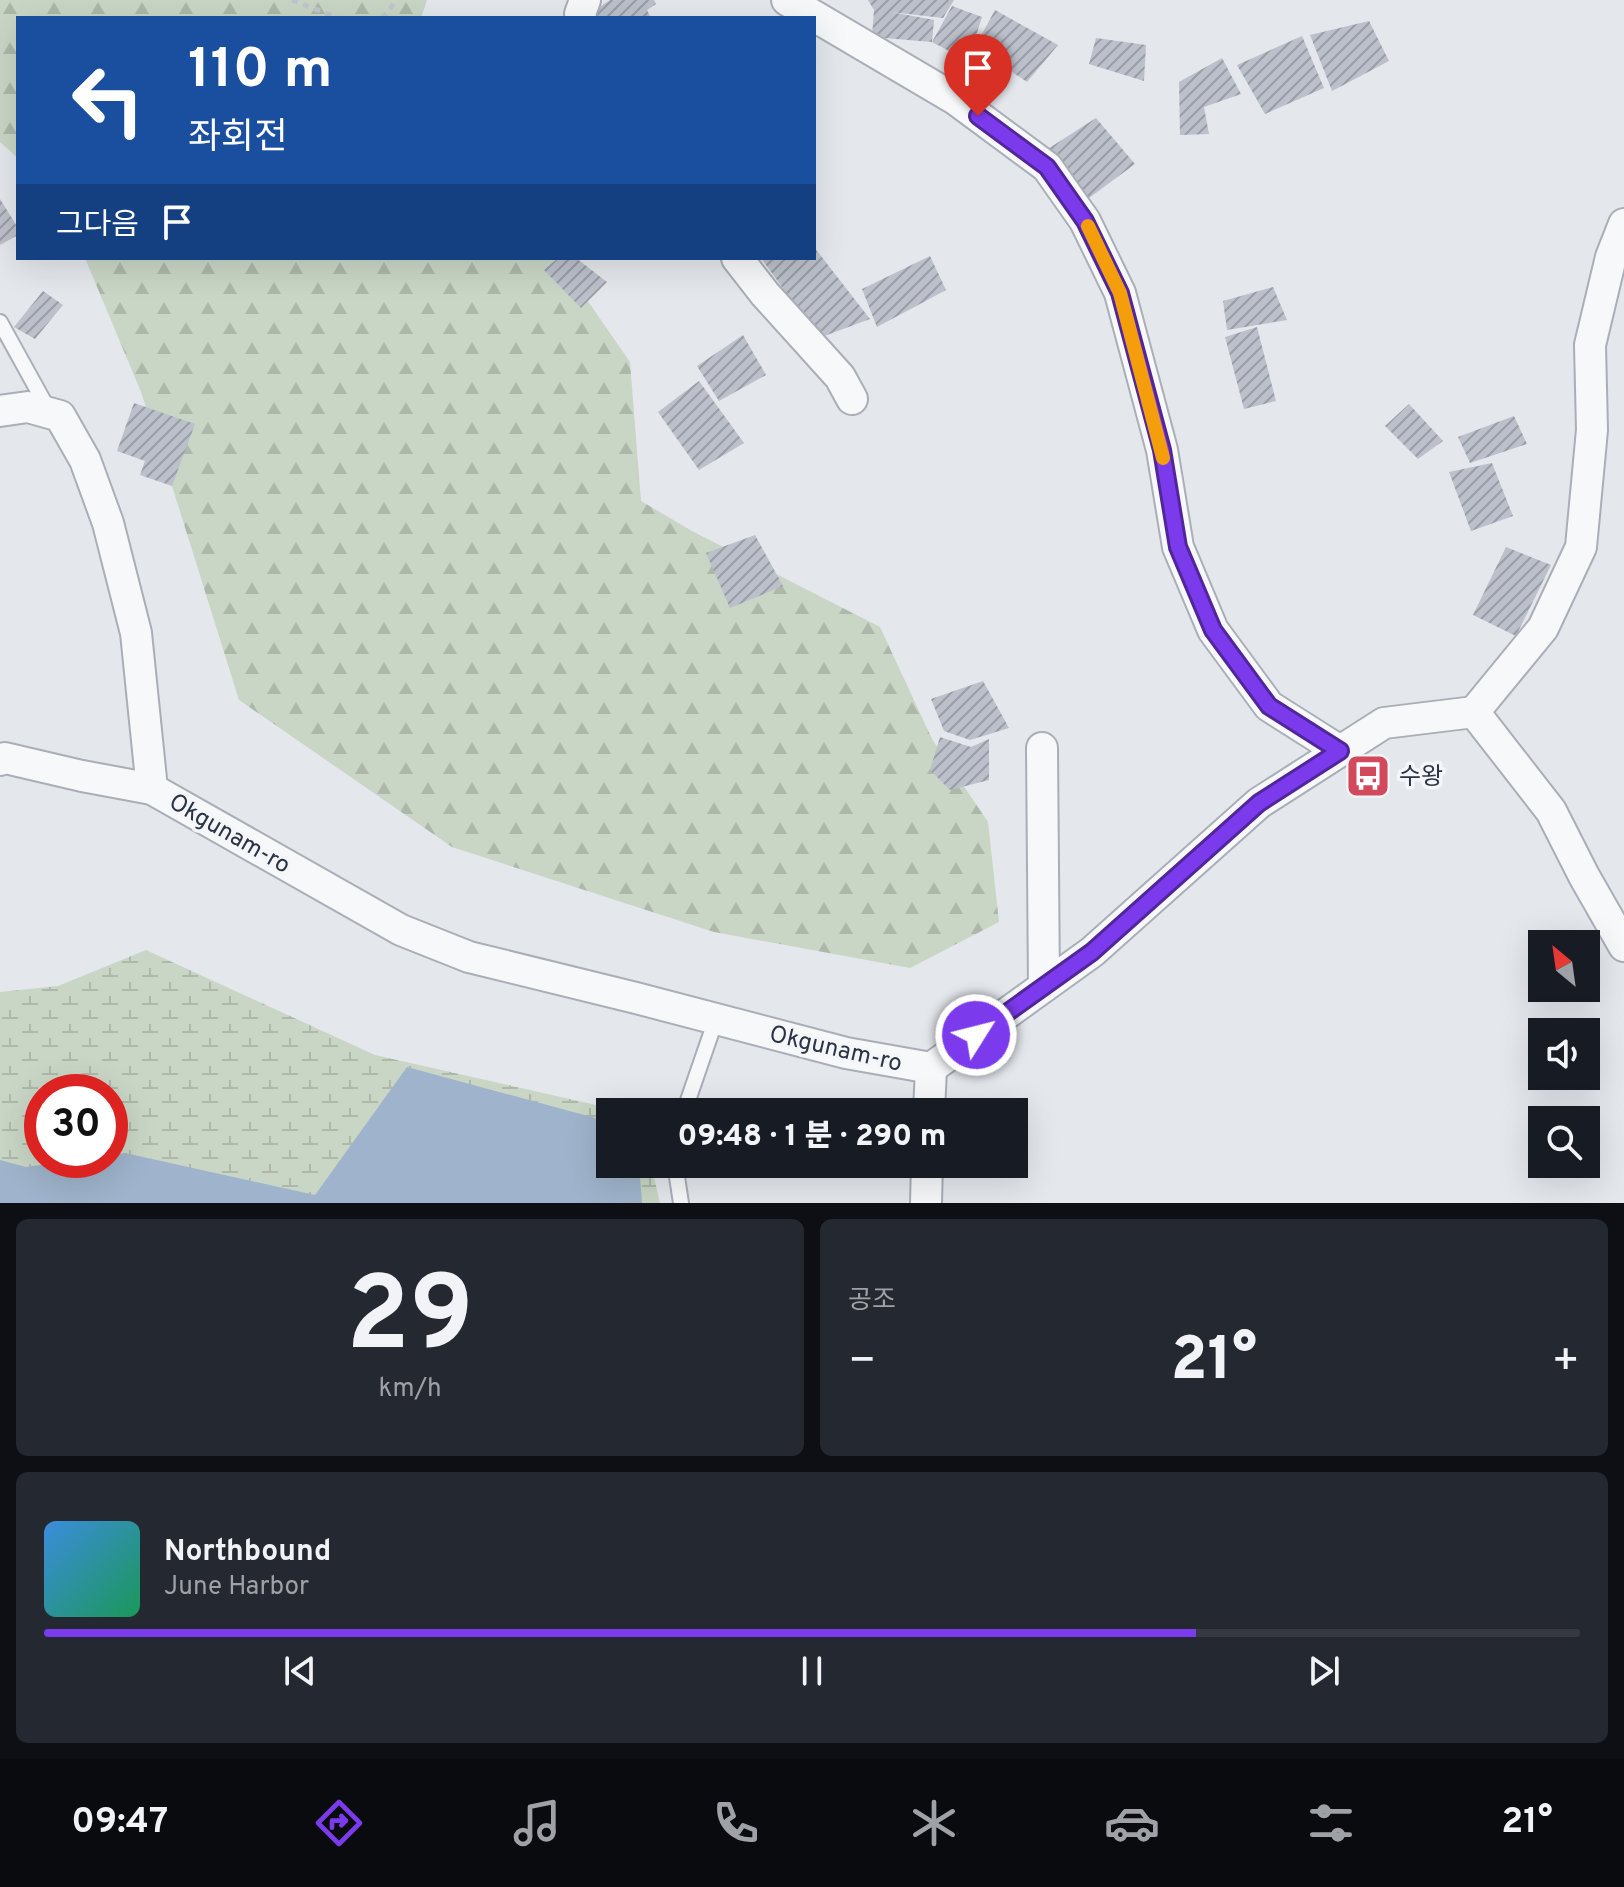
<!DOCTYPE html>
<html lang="ko">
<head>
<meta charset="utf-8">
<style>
  :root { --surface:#171b24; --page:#242831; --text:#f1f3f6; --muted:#9ea1a6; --line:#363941; --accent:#7c3aed }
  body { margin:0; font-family:Overpass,"Noto Sans KR",sans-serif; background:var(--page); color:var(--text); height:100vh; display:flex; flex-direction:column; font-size:30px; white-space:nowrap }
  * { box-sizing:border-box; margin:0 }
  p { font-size:26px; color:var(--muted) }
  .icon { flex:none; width:44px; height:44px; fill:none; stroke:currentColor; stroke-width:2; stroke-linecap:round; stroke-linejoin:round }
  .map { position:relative; height:1203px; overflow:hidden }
  .side { display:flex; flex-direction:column; gap:16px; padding:16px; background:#0d0f14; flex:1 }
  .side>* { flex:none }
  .top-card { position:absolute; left:16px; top:16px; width:800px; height:244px; border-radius:0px; box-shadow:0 8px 32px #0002; background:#1a4fa0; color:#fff; overflow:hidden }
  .needle { width:52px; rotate:331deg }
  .buttons { position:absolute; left:1528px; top:930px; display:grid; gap:16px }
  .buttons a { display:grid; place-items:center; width:72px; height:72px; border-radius:0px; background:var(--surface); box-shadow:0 8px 32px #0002; font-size:40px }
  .speed { position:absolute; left:24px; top:1074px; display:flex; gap:16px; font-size:40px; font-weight:700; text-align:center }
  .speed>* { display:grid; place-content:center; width:104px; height:104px; border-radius:50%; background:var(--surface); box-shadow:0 8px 32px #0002; line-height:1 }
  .speed .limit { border:12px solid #d22; background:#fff; color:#111 }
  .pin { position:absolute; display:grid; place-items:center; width:68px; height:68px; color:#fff; margin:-82px -34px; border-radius:50% 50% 50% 0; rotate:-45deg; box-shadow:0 0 8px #0007 }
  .pin .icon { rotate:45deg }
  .me { position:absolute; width:88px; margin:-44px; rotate:54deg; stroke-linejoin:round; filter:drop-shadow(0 0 6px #0008) }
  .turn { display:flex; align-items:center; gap:28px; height:168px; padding:0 40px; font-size:36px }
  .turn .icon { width:104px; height:104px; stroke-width:2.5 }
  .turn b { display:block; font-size:56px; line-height:68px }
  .then { display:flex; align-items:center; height:76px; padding:0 40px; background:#0003; gap:16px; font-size:30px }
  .big { font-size:60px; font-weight:800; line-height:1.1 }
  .side .card { flex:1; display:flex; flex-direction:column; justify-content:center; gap:12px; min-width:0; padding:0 28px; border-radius:12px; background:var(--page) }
  .side .dial { align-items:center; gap:0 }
  .dial b { font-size:104px; line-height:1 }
  .song { display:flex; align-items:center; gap:24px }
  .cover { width:96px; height:96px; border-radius:12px; background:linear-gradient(135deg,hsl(210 70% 55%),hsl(150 70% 35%)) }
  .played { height:8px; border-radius:4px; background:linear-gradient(90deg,var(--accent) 75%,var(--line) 75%) }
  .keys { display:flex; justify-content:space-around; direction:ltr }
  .heat { display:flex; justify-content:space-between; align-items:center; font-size:44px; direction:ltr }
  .side .tiles { flex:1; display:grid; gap:16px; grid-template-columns:1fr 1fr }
  .card:last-child { grid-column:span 2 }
  .trip { position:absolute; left:596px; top:1098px; width:432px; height:80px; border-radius:0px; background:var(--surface); box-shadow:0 8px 32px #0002; font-weight:800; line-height:80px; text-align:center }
  .dock { display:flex; height:128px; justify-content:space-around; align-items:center; background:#090b0e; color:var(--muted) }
  .dock .icon { width:56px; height:56px }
  .dock .on { color:var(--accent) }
  .dock b { font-size:36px; color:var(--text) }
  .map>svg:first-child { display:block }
</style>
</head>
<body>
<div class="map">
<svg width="1624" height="1203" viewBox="0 0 1624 1203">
  <defs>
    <pattern id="forest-firs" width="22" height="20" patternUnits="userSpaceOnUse" patternTransform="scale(2)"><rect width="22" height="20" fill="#c9d6c5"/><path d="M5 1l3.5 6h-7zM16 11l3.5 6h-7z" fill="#adb8ab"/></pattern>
    <pattern id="wetland-marsh" width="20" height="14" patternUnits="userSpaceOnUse" patternTransform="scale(2)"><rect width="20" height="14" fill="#c9d6c5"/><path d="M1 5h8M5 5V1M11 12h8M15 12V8" fill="none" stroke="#adb8ab"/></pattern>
    <pattern id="building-hatch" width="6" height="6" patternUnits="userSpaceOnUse" patternTransform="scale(2)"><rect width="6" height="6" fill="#bbc0ca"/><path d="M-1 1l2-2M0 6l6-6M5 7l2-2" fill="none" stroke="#989da6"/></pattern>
  </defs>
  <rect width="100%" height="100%" fill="#e4e7ec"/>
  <!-- forest -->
  <g fill="url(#forest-firs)">
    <polygon points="0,0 427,0 421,18 18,18 18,158 0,142"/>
    <polygon points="85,258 558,258 630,362 641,501 692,531 880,627 932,739 988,822 999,922 910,968 714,932 452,847 239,700 172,486 141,392"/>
  </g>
  <!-- wetland -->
  <path fill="url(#wetland-marsh)" fill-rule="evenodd" d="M146 950 375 1055 627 1112H610V1164H651L660 1203H0V992L58 986ZM42 1092H110V1160H42Z"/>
  <!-- water -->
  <polygon fill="#9fb4cc" points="407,1067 610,1122 610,1164 639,1164 642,1203 0,1203 0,1160 26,1167 75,1160 110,1160 110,1155 125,1153 315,1195"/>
  <!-- building -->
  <g fill="url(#building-hatch)">
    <polygon points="610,0 654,0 656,4 647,10 651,18 583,18"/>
    <polygon points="868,0 954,0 943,18 891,12 934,20 932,42 952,6 982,17 968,61 932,42 872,37 874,10"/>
    <polygon points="995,10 1058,45 1027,82 975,47"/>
    <polygon points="1369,21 1389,61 1332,91 1310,35"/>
    <polygon points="1302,36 1324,88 1265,114 1237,65"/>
    <polygon points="1096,38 1146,45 1144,81 1089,64"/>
    <polygon points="1222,58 1241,94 1204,107 1209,134 1180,135 1179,82"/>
    <polygon points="1096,118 1135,164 1085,201 1043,152"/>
    <polygon points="0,199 18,228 18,235 0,245"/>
    <polygon points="814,247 870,319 819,338 761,258 814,258"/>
    <polygon points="930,256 946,290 877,327 862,289"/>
    <polygon points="558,258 576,258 607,282 581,308 544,270"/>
    <polygon points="1273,287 1287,320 1227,330 1223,301"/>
    <polygon points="43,291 63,305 35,339 14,327"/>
    <polygon points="1257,327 1276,401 1244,409 1225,337"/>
    <polygon points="743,335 766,375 719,401 697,366"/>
    <polygon points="699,381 744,443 699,470 658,412"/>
    <polygon points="134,403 195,424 172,486 140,475 145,461 117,451"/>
    <polygon points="1409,404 1443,441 1418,459 1385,426"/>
    <polygon points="1514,416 1527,444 1470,463 1458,437"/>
    <polygon points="1492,463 1513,516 1471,531 1449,472"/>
    <polygon points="755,535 783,586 730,608 706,553"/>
    <polygon points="1506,547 1551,565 1516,636 1473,615"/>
    <polygon points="983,681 1009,728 970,740 944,731 931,699"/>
    <polygon points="940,737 971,747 989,739 989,780 950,790 930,770"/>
  </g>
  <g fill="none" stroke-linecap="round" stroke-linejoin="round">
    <!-- service casing -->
    <g stroke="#a9aeb7" stroke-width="18">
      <g id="service">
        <polyline points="0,322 48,409"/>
        <polyline points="684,1112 716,1019"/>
        <polyline points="675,1164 681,1203"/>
      </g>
    </g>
    <!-- minor casing -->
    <g stroke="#a9aeb7" stroke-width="34">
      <g id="minor">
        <polyline points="787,0 955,99 1047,167 1085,221 1120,293 1162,450 1178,547 1213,630 1269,706 1340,751"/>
        <polyline points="581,18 580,14 585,0"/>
        <polyline points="737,258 765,294 840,377 852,399"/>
        <polyline points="0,411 28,407 60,416 85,460 108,523 136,633 152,789"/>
        <polyline points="1474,712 1543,628 1581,547 1592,430 1590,345 1611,257 1624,224"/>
        <polyline points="1042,748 1044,986"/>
        <polyline points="0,760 5,758 82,776 152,789 401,930 469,957 636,998 846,1053 931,1068 1092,952 1259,803 1384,723 1474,712 1551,811 1584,876 1624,946"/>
        <polyline points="929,1112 931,1068"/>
        <polyline points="926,1203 927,1164"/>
      </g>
    </g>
    <!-- path -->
    <g stroke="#c2c5cb" stroke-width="5" stroke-dasharray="6 6" stroke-linecap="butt">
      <polyline points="292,0 338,18"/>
      <polyline points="382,18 397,0"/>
    </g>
    <!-- service -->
    <use href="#service" stroke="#f7f8fa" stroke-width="14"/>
    <!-- minor -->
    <use href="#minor" stroke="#f7f8fa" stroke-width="30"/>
  </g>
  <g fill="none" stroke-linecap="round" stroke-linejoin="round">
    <!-- route casing -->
    <g stroke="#51269a" stroke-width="20">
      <polyline id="route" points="976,1035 1092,952 1259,803 1340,751 1269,706 1213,630 1178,547 1162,450 1120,293 1085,221 1047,167 978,116"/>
    </g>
    <!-- route -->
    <use href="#route" stroke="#7c3aed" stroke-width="14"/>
    <!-- slow -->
    <polyline stroke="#f59e0b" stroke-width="14" points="1088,226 1120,293 1163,458"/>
  </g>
  <!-- icons -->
  <defs>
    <g id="bus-square" transform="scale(2.3)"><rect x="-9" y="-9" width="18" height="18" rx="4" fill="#d1495b" stroke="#f4f6f9"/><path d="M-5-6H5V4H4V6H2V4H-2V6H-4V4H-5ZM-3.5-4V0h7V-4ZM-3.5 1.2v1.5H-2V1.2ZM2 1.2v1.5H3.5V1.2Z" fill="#fff"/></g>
  </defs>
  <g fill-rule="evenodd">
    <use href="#bus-square" x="1368" y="776"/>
  </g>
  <g text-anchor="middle" stroke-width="7" stroke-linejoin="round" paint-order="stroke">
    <!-- poi labels -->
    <g font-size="24" fill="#2b3445" stroke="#f4f6f9" text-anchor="start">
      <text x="1399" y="784">수왕</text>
    </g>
    <!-- street labels -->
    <g font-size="24" fill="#2b3445" stroke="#f4f6f9">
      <text transform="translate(230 833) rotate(30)" y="8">Okgunam-ro</text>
      <text transform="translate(836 1048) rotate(13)" y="8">Okgunam-ro</text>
    </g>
  </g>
</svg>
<div class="buttons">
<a><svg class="needle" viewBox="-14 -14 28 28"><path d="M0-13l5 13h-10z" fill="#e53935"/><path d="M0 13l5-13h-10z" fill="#9ea1a6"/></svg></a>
<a><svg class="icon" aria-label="sound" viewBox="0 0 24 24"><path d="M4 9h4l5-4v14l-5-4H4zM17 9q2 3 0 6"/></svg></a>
<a><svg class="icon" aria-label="search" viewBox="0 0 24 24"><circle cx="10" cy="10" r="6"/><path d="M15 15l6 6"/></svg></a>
</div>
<div class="speed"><div class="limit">30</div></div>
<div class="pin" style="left:978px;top:116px;background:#d93025"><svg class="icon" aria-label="arrive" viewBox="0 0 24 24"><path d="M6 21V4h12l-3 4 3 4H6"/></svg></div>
<svg class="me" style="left:976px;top:1035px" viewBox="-20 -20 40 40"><circle r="17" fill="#7c3aed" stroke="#fff" stroke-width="3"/><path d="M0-11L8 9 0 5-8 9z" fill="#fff"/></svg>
<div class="trip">09:48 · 1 분 · 290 m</div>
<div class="top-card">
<div class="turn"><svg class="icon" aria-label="left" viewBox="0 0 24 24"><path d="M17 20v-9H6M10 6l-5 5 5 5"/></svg><div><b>110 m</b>좌회전</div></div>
<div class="then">그다음<svg class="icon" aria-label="arrive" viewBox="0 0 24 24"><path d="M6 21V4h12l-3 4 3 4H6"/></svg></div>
</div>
</div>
<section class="side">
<div class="tiles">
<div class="card dial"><b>29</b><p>km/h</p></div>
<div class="card"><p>공조</p>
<div class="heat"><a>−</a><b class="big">21°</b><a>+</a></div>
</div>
<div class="card">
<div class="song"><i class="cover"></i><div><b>Northbound</b><p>June Harbor</p></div></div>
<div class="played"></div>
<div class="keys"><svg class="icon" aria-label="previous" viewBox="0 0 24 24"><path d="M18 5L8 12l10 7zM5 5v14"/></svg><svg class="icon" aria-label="pause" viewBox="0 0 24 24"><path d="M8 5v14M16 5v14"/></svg><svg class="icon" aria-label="next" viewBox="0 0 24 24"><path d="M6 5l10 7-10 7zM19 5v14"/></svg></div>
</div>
</div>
</section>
<nav class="dock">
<b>09:47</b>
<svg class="icon on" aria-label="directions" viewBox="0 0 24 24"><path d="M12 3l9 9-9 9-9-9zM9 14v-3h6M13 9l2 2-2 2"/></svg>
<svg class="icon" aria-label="music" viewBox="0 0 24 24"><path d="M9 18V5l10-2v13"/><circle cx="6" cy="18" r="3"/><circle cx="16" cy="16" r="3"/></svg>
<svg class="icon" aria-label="phone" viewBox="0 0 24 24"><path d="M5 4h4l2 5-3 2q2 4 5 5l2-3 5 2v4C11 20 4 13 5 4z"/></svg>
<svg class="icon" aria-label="climate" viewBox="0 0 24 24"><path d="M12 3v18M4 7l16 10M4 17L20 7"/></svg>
<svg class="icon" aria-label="car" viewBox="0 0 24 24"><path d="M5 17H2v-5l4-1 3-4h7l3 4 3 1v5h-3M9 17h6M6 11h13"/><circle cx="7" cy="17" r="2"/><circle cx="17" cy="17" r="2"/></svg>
<svg class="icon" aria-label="filters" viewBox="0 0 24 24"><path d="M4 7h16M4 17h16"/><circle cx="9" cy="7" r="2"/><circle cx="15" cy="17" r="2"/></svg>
<b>21°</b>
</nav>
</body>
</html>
